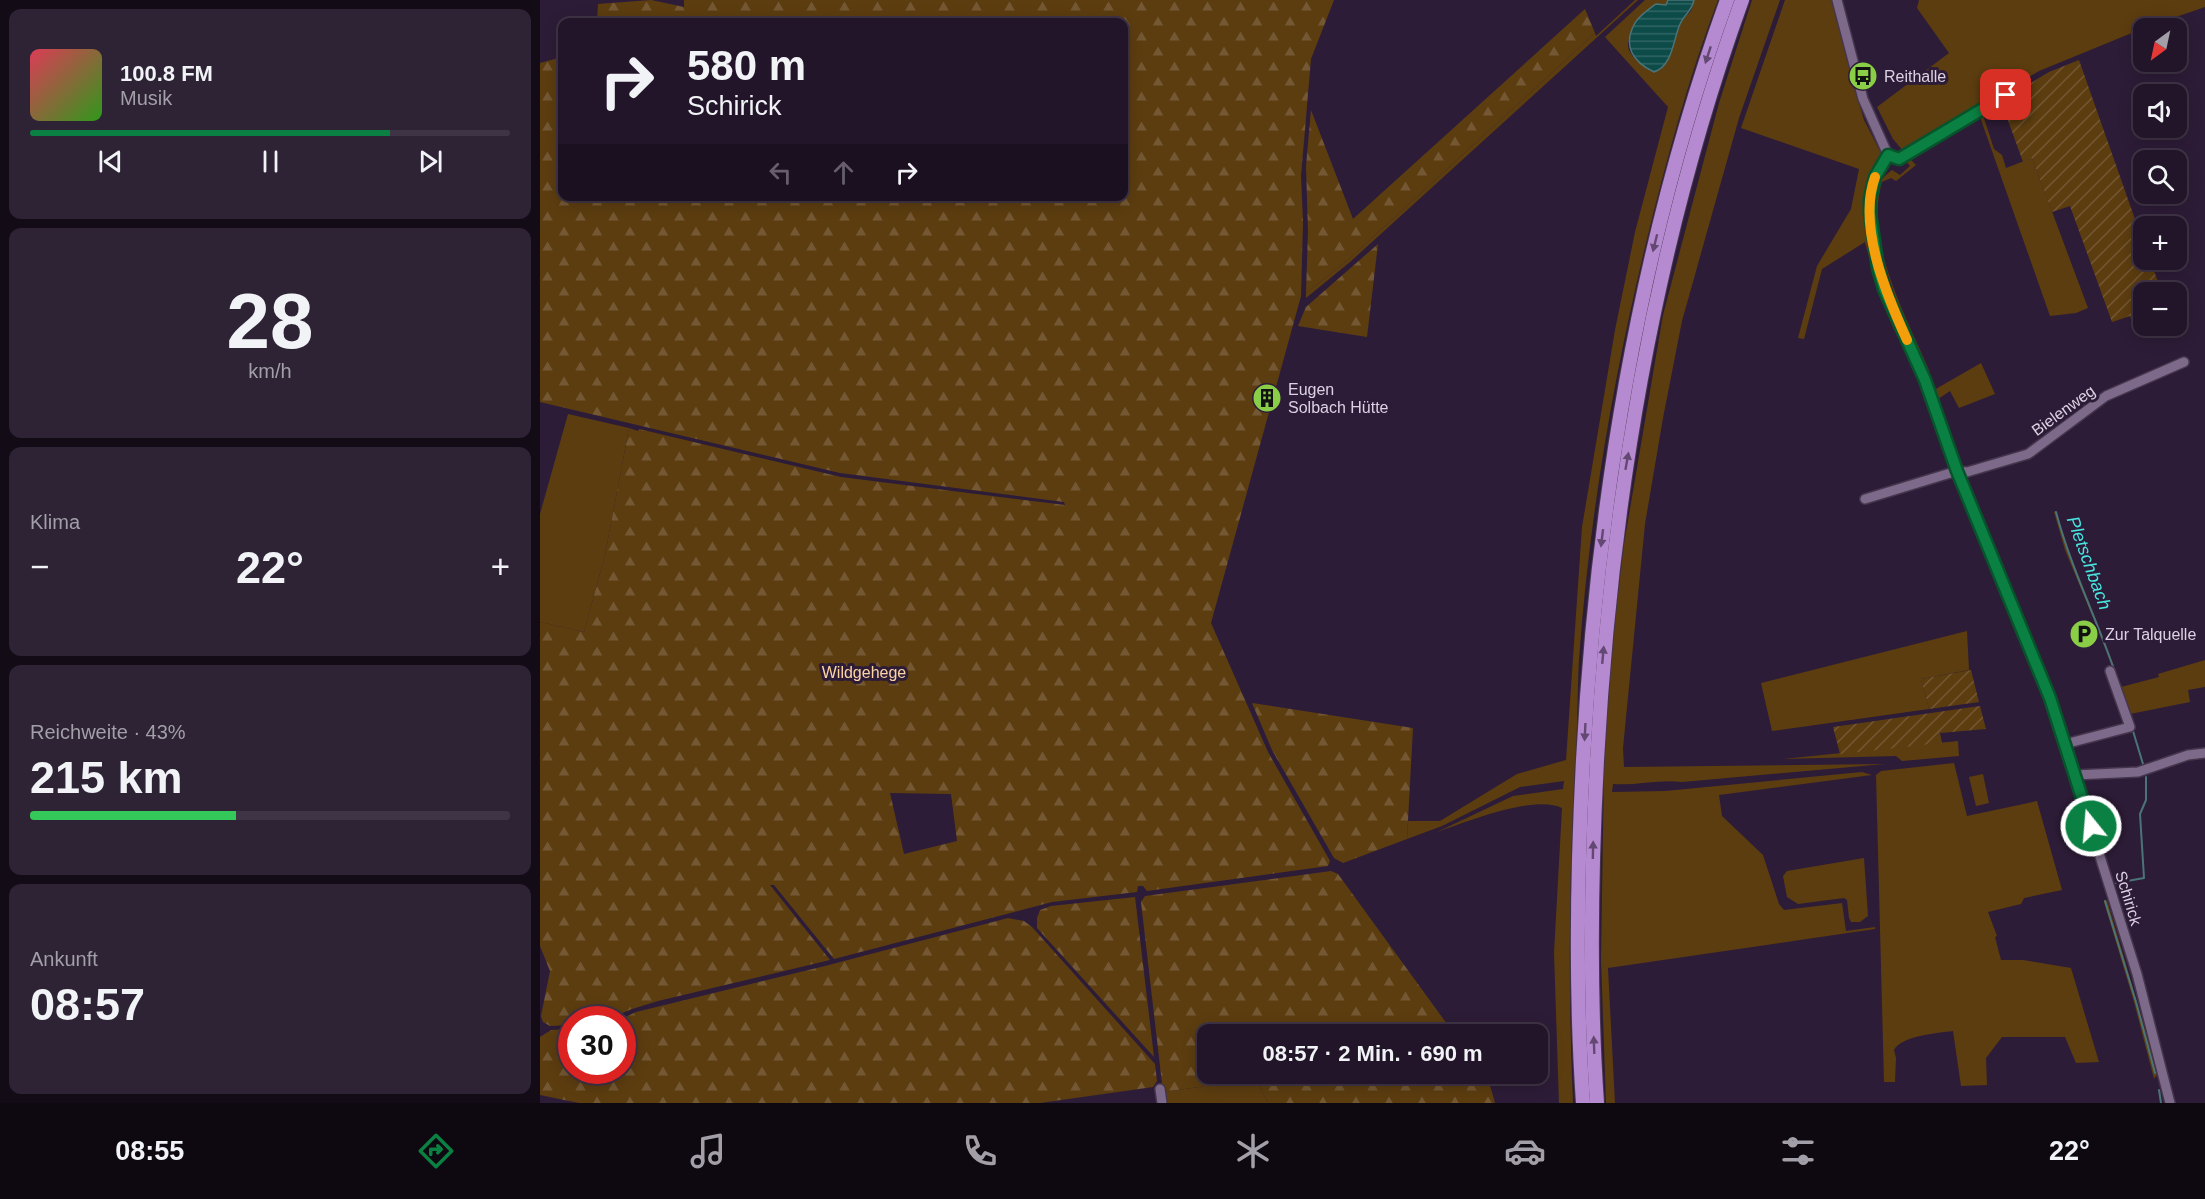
<!DOCTYPE html>
<html lang="de">
<head>
<meta charset="utf-8">
<style>
  :root { --surface:#221529; --page:#2e2235; --text:#f1f3f6; --muted:#a29fa8; --line:#3f3446; --accent:#0b8043 }
  body { margin:0; font-family:Arial,sans-serif; background:var(--page); color:var(--text); height:100vh; display:flex; flex-direction:column; font-size:22px; white-space:nowrap }
  * { box-sizing:border-box; margin:0 }
  p { font-size:20px; color:var(--muted) }
  .icon { flex:none; width:33px; height:33px; fill:none; stroke:currentColor; stroke-width:2; stroke-linecap:round; stroke-linejoin:round }
  .map { position:relative; flex:1; overflow:hidden }
  .panel { display:flex; flex-direction:column; gap:9px; padding:9px; background:#130c17; width:540px }
  .panel>* { flex:none }
  .hud { position:absolute; left:18px; top:18px; width:570px; height:183px; border-radius:12px; box-shadow:0 3px 15px #0003,0 0 0 2px var(--line); background:#221529; color:var(--text); overflow:hidden }
  .needle { width:39px; rotate:213deg }
  .buttons { position:absolute; left:1593px; top:18px; display:grid; gap:12px }
  .buttons a { display:grid; place-items:center; width:54px; height:54px; border-radius:12px; background:var(--surface); box-shadow:0 3px 15px #0003,0 0 0 2px var(--line); font-size:30px }
  .speed { position:absolute; left:18px; top:1006px; display:flex; gap:12px; font-size:30px; font-weight:700; text-align:center }
  .speed>* { display:grid; place-content:center; width:78px; height:78px; border-radius:50%; background:var(--surface); box-shadow:0 3px 15px #0003,0 0 0 2px var(--line); line-height:1 }
  .speed .limit { border:9px solid #d22; background:#fff; color:#111 }
  .pin { position:absolute; display:grid; place-items:center; width:51px; height:51px; color:#fff; margin:-26px; border-radius:12px; box-shadow:0 3px 9px #0006 }
  .me { position:absolute; width:66px; margin:-33px; rotate:343deg; stroke-linejoin:round; filter:drop-shadow(0 0 4px #0008) }
  .turn { display:flex; align-items:center; gap:21px; height:126px; padding:0 30px; font-size:27px }
  .turn .icon { width:78px; height:78px; stroke-width:2.5 }
  .turn b { display:block; font-size:42px; line-height:51px }
  .lanes { display:flex; align-items:center; height:57px; padding:0 30px; background:#0003; justify-content:center; gap:30px; direction:ltr }
  .lanes .off { opacity:.35 }
  .big { font-size:45px; font-weight:700; line-height:1.1 }
  .panel .card { flex:1; display:flex; flex-direction:column; justify-content:center; gap:9px; min-width:0; padding:0 21px; border-radius:12px; background:var(--page) }
  .panel .dial { align-items:center; gap:0 }
  .dial b { font-size:78px; line-height:1 }
  .song { display:flex; align-items:center; gap:18px }
  .cover { width:72px; height:72px; border-radius:9px; background:linear-gradient(135deg,hsl(350 70% 55%),hsl(110 70% 35%)) }
  .played { height:6px; border-radius:3px; background:linear-gradient(90deg,var(--accent) 75%,var(--line) 75%) }
  .keys { display:flex; justify-content:space-around; direction:ltr }
  .heat { display:flex; justify-content:space-between; align-items:center; font-size:33px; direction:ltr }
  .charge { height:9px; border-radius:4px; background:linear-gradient(90deg,#34c759 43%,var(--line) 0) }
  .trip { position:absolute; left:657px; top:1024px; width:351px; height:60px; border-radius:12px; background:var(--surface); box-shadow:0 3px 15px #0003,0 0 0 2px var(--line); font-weight:700; line-height:60px; text-align:center }
  .menu { display:flex; height:96px; justify-content:space-around; align-items:center; background:#0e0810; color:var(--muted) }
  .menu .icon { width:42px; height:42px }
  .menu .on { color:var(--accent) }
  .menu b { font-size:27px; color:var(--text) }
  main { display:flex; flex:1; min-height:0 }
  .map>svg:first-child { display:block }
</style>
</head>
<body>
<main>
<section class="panel">
<div class="card">
<div class="song"><i class="cover"></i><div><b>100.8 FM</b><p>Musik</p></div></div>
<div class="played"></div>
<div class="keys"><svg class="icon" aria-label="previous" viewBox="0 0 24 24"><path d="M18 5L8 12l10 7zM5 5v14"/></svg><svg class="icon" aria-label="pause" viewBox="0 0 24 24"><path d="M8 5v14M16 5v14"/></svg><svg class="icon" aria-label="next" viewBox="0 0 24 24"><path d="M6 5l10 7-10 7zM19 5v14"/></svg></div>
</div>
<div class="card dial"><b>28</b><p>km/h</p></div>
<div class="card"><p>Klima</p>
<div class="heat"><a>−</a><b class="big">22°</b><a>+</a></div>
</div>
<div class="card"><p>Reichweite · 43%</p><b class="big">215 km</b><div class="charge"></div></div>
<div class="card"><p>Ankunft</p><b class="big">08:57</b></div>
</section>
<div class="map">
<svg width="1665" height="1103" viewBox="0 0 1665 1103">
  <defs>
    <pattern id="forest-firs" width="22" height="20" patternUnits="userSpaceOnUse" patternTransform="scale(1.5)"><rect width="22" height="20" fill="#5c3d10"/><path d="M5 1l3.5 6h-7zM16 11l3.5 6h-7z" fill="#735833"/></pattern>
    <pattern id="garden-furrows" width="10" height="10" patternUnits="userSpaceOnUse" patternTransform="scale(1.5)"><rect width="10" height="10" fill="#5c3d10"/><path d="M-1 1l2-2M0 10L10 0M9 11l2-2" fill="none" stroke="#735833"/></pattern>
    <pattern id="water-rules" width="6" height="5" patternUnits="userSpaceOnUse" patternTransform="scale(1.5)"><rect width="6" height="5" fill="#0d4b49"/><path d="M0 2.5h6" fill="none" stroke="#306463"/></pattern>
  </defs>
  <rect width="100%" height="100%" fill="#2d1c37"/>
  <!-- green -->
  <g fill="#5c3d10">
    <polygon points="1095,0 1098,0 810,262 766,298 766,293 809,259 1055,33 1056,36"/>
    <path d="M1105 0H1128L1126 5 1095 22C1093 29 1088 38 1088 45 1088 57 1106 68 1114 72L1129 58 1141 21 1151 11 1154 0H1178C1148 79 1126 161 1106 243 1073 379 1049 519 1039 659 1037 694 1038 730 1035 766 1029 878 1028 990 1033 1103H1019L1014 953 1022 808C995 794 926 822 897 832L973 796 1023 789 1024 781 980 787 902 826 867 839 868 821H900L977 774 1026 760 1042 527 1075 330 1095 232 1128 107 1065 37Z"/>
    <path d="M1212 0H1240L1199 118 1142 321 1123 418 1105 524 1083 748 1084 767 1345 764 1142 782C1118 779 1096 786 1073 784L1072 792 1125 791 1322 772 1332 775 1179 795 1182 816 1223 855 1239 904 1244 910 1302 903 1306 931 1335 927V929L1068 968 1075 1103H1066L1061 960 1065 701 1084 544 1123 315 1179 103Z"/>
    <polygon points="1245,0 1293,0 1318,100 1324,120 1341,153 1339,163 1330,181 1326,213 1333,261 1351,314 1355,332 1339,295 1325,242 1282,269 1264,339 1258,338 1277,266 1311,209 1319,169 1201,128"/>
    <polygon points="1379,0 1665,0 1665,7 1604,28 1499,71 1364,152 1353,139 1337,107 1409,53 1377,8"/>
    <polygon points="1442,112 1454,149 1462,155 1466,168 1492,158 1548,308 1536,313 1510,316 1439,114"/>
    <path d="M1368 157 1376 165 1356 181 1351 178 1342 182C1324 242 1366 316 1389 370H1387C1364 318 1343 278 1337 220 1335 209 1334 194 1339 184 1342 178 1347 174 1352 170L1360 175 1370 166 1365 160Z"/>
    <polygon points="1441,363 1455,394 1419,408 1410,391 1398,399 1394,390"/>
    <polygon points="28,414 89,428 65,555 44,632 0,622 0,514"/>
    <path d="M1516 511C1533 573 1562 626 1581 687L1619 677 1618 674 1665 660V687L1648 690 1650 702 1590 714 1569 656 1525 550 1514 512Z"/>
    <polygon points="1427,631 1429,670 1381,679 1389,709 1232,731 1221,683"/>
    <polygon points="1418,741 1419,756 1362,761 1356,756 1243,759"/>
    <path d="M1414 763 1427 816 1497 801 1522 890 1484 898 1481 904 1448 912 1457 936 1455 937 1461 960H1483L1531 968 1559 1062 1536 1063 1525 1037H1462L1446 1058 1447 1085 1421 1086 1413 1031C1397 1033 1361 1036 1354 1050L1356 1058 1355 1082H1344L1336 775 1341 771Z"/>
    <polygon points="1443,774 1449,803 1436,806 1429,777"/>
    <polygon points="1324,858 1328,916 1320,922 1311,922 1309,918 1307,900 1304,898 1258,904 1247,897 1243,876 1247,871"/>
    <polygon points="1567,900 1614,1060 1617,1075 1614,1079 1594,1002 1564,902"/>
    <polygon points="716,1079 728,1103 624,1103 623,1092"/>
  </g>
  <!-- forest -->
  <g fill="url(#forest-firs)" fill-rule="evenodd">
    <path d="M111 0 144 7V0H794L771 59 761 176 763 222 761 296 671 623 728 752 790 861 788 866 607 891 603 886H598L597 892 512 902 294 959 234 885H230L290 960 118 1001 92 1009 66 1020H32L31 1025 10 1026 3 1022 1 1016 10 971 0 946V622L44 632 65 555 89 428 98 431 99 429 301 477 525 505 524 502 300 473 0 402V63L22 57V196H584V22H57L58 4ZM350 793 411 794 417 841 364 854Z"/>
    <polygon points="1045,9 1055,33 809,259 766,293 768,232 766,166 771,110 813,219"/>
    <polygon points="838,244 827,337 758,326 766,307"/>
    <polygon points="712,703 873,728 867,839 803,863 794,858 732,750"/>
    <polygon points="791,871 798,874 915,1035 668,1035 668,1074 943,1074 949,1082 955,1103 728,1103 716,1079 623,1092 601,902 605,896"/>
    <polygon points="595,897 614,1057 497,928 497,918 500,910 511,906"/>
    <polygon points="468,918 484,921 492,927 615,1064 617,1081 613,1087 500,1103 39,1103 0,1095 0,1037 11,1030 31,1029 32,1071 82,1071 82,1020 79,1020 96,1012 285,966"/>
  </g>
  <!-- garden -->
  <g fill="url(#garden-furrows)">
    <polygon points="1539,60 1603,242 1604,260 1610,260 1621,290 1604,292 1603,296 1601,297 1603,305 1604,326 1611,326 1614,333 1602,337 1600,330 1595,331 1590,316 1572,322 1530,206 1512,212 1492,158 1483,162 1461,101 1509,72"/>
    <polygon points="1431,670 1439,702 1389,709 1381,679"/>
    <polygon points="1440,706 1446,729 1400,733 1402,743 1300,754 1293,727"/>
  </g>
  <!-- water -->
  <path fill="url(#water-rules)" stroke="#4b7478" stroke-width="1.5" d="M1128 0H1154C1151 13 1144 14 1140 24 1133 40 1133 65 1114 72 1093 62 1082 46 1095 23 1099 16 1109 9 1116 4L1126 5Z"/>
  <g fill="none" stroke-linecap="round" stroke-linejoin="round">
    <!-- stream -->
    <g stroke="#4b7478" stroke-width="2">
      <path d="M1516 512C1532 572 1560 625 1579 684"/>
      <polyline points="1593,731 1603,764"/>
      <polyline points="1576,883 1604,878 1600,814 1606,800 1606,777"/>
      <polyline points="1565,901 1596,1002 1615,1073"/>
      <polyline points="1619,1090 1621,1103"/>
    </g>
    <!-- minor casing -->
    <g stroke="#45364d" stroke-width="12">
      <g id="minor">
        <polyline points="1297,0 1323,99 1348,155 1335,177 1330,199 1330,213 1335,248 1344,289 1385,380 1417,471 1510,698 1597,974 1630,1103"/>
        <polyline points="1348,155 1359,159 1466,95"/>
        <polyline points="1325,499 1417,471 1427,472 1488,454 1566,396 1644,362"/>
        <polyline points="1525,744 1590,727 1570,671"/>
        <polyline points="1535,775 1598,772 1648,755 1665,753"/>
        <polyline points="620,1089 622,1103"/>
      </g>
    </g>
    <!-- highway casing -->
    <g stroke="#45364d" stroke-width="16">
      <g id="highway">
        <path d="M1043 1103C1035 989 1037 874 1043 760 1057 502 1099 244 1187 0"/>
        <path d="M1057 1103C1049 989 1051 874 1057 760 1071 501 1114 244 1202 0"/>
      </g>
    </g>
    <!-- minor -->
    <use href="#minor" stroke="#7d6989" stroke-width="9"/>
    <!-- highway -->
    <use href="#highway" stroke="#b68ad0" stroke-width="14"/>
  </g>
  <!-- one-way arrows -->
  <defs><path id="oneway-solid" d="M-6-.8H1V-3.2L6.5 0L1 3.2V.8H-6Z" transform="scale(1.5)"/></defs>
  <g fill="#644874">
    <use href="#oneway-solid" transform="translate(1168 55) rotate(108)"/>
    <use href="#oneway-solid" transform="translate(1115 243) rotate(104)"/>
    <use href="#oneway-solid" transform="translate(1087 461) rotate(-80)"/>
    <use href="#oneway-solid" transform="translate(1062 538) rotate(97)"/>
    <use href="#oneway-solid" transform="translate(1063 655) rotate(-85)"/>
    <use href="#oneway-solid" transform="translate(1045 732) rotate(93)"/>
    <use href="#oneway-solid" transform="translate(1053 850) rotate(-89)"/>
    <use href="#oneway-solid" transform="translate(1054 1045) rotate(-92)"/>
  </g>
  <g fill="none" stroke-linecap="round" stroke-linejoin="round">
    <!-- route casing -->
    <g stroke="#07532c" stroke-width="15">
      <polyline id="route" points="1466,95 1359,159 1348,155 1335,177 1330,199 1330,213 1338,268 1344,289 1385,380 1417,471 1510,698 1551,826"/>
    </g>
    <!-- route -->
    <use href="#route" stroke="#0b8043" stroke-width="10"/>
    <!-- slow -->
    <path stroke="#f59e0b" stroke-width="10" d="M1335 177C1317 226 1347 296 1367 340"/>
  </g>
  <!-- icons -->
  <defs>
    <g id="bus-disc" transform="scale(1.5)"><circle r="9.5" fill="#8ace47" stroke="#2d1c37"/><path d="M-5-6H5V4H4V6H2V4H-2V6H-4V4H-5ZM-3.5-4V0h7V-4ZM-3.5 1.2v1.5H-2V1.2ZM2 1.2v1.5H3.5V1.2Z" fill="#111"/></g>
    <g id="building-disc" transform="scale(1.5)"><circle r="9.5" fill="#8ace47" stroke="#2d1c37"/><path d="M-4-6H4V6H1V3H-1V6H-4ZM-2.5-4.3h1.7v1.8h-1.7ZM.8-4.3h1.7v1.8H.8ZM-2.5-1h1.7V.8h-1.7ZM.8-1h1.7V.8H.8Z" fill="#111"/></g>
    <g id="parking-disc" transform="scale(1.5)"><circle r="9.5" fill="#8ace47" stroke="#2d1c37"/><path d="M-3.5-5.5H1a3.5 3.5 0 0 1 0 7H-1V5.5H-3.5ZM-1-3.4V-.6H.8a1.4 1.4 0 0 0 0-2.8Z" fill="#111"/></g>
  </defs>
  <g fill-rule="evenodd">
    <use href="#bus-disc" x="1323" y="76"/>
    <use href="#building-disc" x="727" y="398"/>
    <use href="#parking-disc" x="1544" y="634"/>
  </g>
  <g text-anchor="middle" stroke-width="6" stroke-linejoin="round" paint-order="stroke">
    <!-- poi labels -->
    <g font-size="16" fill="#ddd2e4" stroke="#2d1c37" text-anchor="start">
      <text x="1344" y="82">Reithalle</text>
      <text x="748" y="395">Eugen<tspan x="748" dy="18">Solbach Hütte</tspan></text>
      <text x="1565" y="640">Zur Talquelle</text>
    </g>
    <!-- street labels -->
    <g font-size="16" fill="#ddd2e4" stroke="#2d1c37">
      <text transform="translate(1523 410) rotate(-36)" y="6">Bielenweg</text>
      <text transform="translate(1589 898) rotate(73)" y="6">Schirick</text>
    </g>
    <!-- park labels -->
    <g font-size="16" fill="#fdd5a4" stroke="#2d1c37">
      <text x="324" y="678">Wildgehege</text>
    </g>
    <!-- water labels -->
    <g font-size="18" font-style="italic" fill="#47e6e1" stroke="#2d1c37">
      <text transform="translate(1549 563) rotate(70)" y="6">Pletschbach</text>
    </g>
  </g>
</svg>
<div class="buttons">
<a><svg class="needle" viewBox="-14 -14 28 28"><path d="M0-13l5 13h-10z" fill="#e53935"/><path d="M0 13l5-13h-10z" fill="#a29fa8"/></svg></a>
<a><svg class="icon" aria-label="sound" viewBox="0 0 24 24"><path d="M4 9h4l5-4v14l-5-4H4zM17 9q2 3 0 6"/></svg></a>
<a><svg class="icon" aria-label="search" viewBox="0 0 24 24"><circle cx="10" cy="10" r="6"/><path d="M15 15l6 6"/></svg></a>
<a>+</a>
<a>−</a>
</div>
<div class="speed"><div class="limit">30</div></div>
<div class="pin" style="left:1466px;top:95px;background:#d93025"><svg class="icon" aria-label="arrive" viewBox="0 0 24 24"><path d="M6 21V4h12l-3 4 3 4H6"/></svg></div>
<svg class="me" style="left:1551px;top:826px" viewBox="-20 -20 40 40"><circle r="17" fill="#0b8043" stroke="#fff" stroke-width="3"/><path d="M0-11L8 9 0 5-8 9z" fill="#fff"/></svg>
<div class="trip">08:57 · 2 Min. · 690 m</div>
<div class="hud">
<div class="turn"><svg class="icon" aria-label="right" viewBox="0 0 24 24"><path d="M7 20v-9h11M14 6l5 5-5 5"/></svg><div><b>580 m</b>Schirick</div></div>
<div class="lanes"><svg class="icon off" aria-label="left" viewBox="0 0 24 24"><path d="M17 20v-9H6M10 6l-5 5 5 5"/></svg><svg class="icon off" aria-label="ahead" viewBox="0 0 24 24"><path d="M12 20V5M6 11l6-6 6 6"/></svg><svg class="icon" aria-label="right" viewBox="0 0 24 24"><path d="M7 20v-9h11M14 6l5 5-5 5"/></svg></div>
</div>
</div>
</main>
<nav class="menu">
<b>08:55</b>
<svg class="icon on" aria-label="directions" viewBox="0 0 24 24"><path d="M12 3l9 9-9 9-9-9zM9 14v-3h6M13 9l2 2-2 2"/></svg>
<svg class="icon" aria-label="music" viewBox="0 0 24 24"><path d="M9 18V5l10-2v13"/><circle cx="6" cy="18" r="3"/><circle cx="16" cy="16" r="3"/></svg>
<svg class="icon" aria-label="phone" viewBox="0 0 24 24"><path d="M5 4h4l2 5-3 2q2 4 5 5l2-3 5 2v4C11 20 4 13 5 4z"/></svg>
<svg class="icon" aria-label="climate" viewBox="0 0 24 24"><path d="M12 3v18M4 7l16 10M4 17L20 7"/></svg>
<svg class="icon" aria-label="car" viewBox="0 0 24 24"><path d="M5 17H2v-5l4-1 3-4h7l3 4 3 1v5h-3M9 17h6M6 11h13"/><circle cx="7" cy="17" r="2"/><circle cx="17" cy="17" r="2"/></svg>
<svg class="icon" aria-label="filters" viewBox="0 0 24 24"><path d="M4 7h16M4 17h16"/><circle cx="9" cy="7" r="2"/><circle cx="15" cy="17" r="2"/></svg>
<b>22°</b>
</nav>
</body>
</html>
